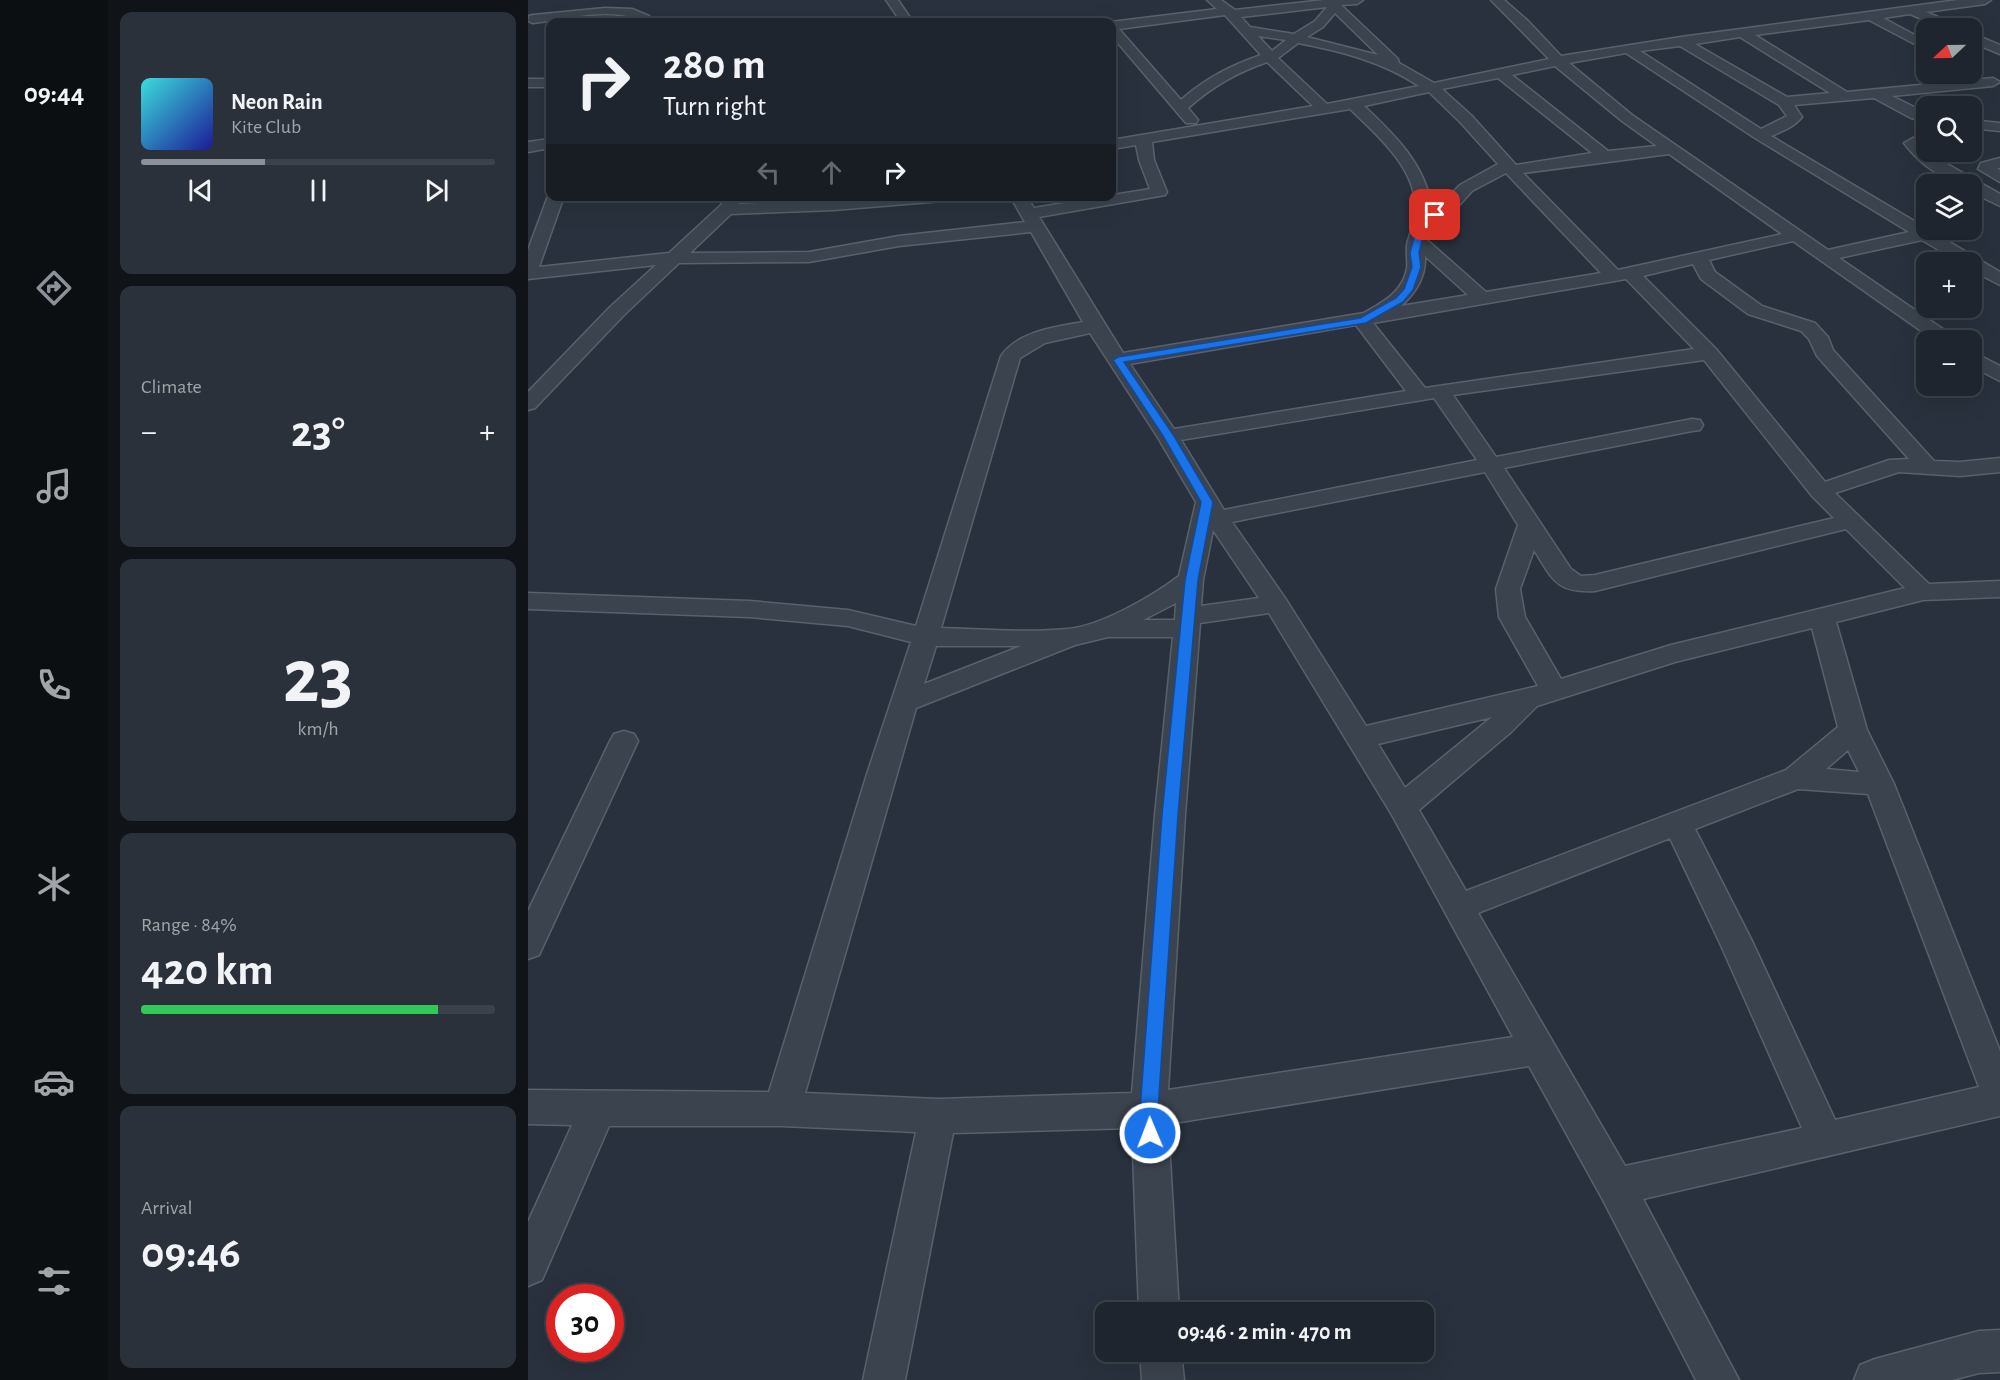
<!DOCTYPE html>
<html lang="en">
<head>
<meta charset="utf-8">
<style>
  :root { --surface:#1e252e; --page:#2b313a; --text:#f1f3f6; --muted:#a1a5aa; --line:#3c424a; --accent:#8c9099 }
  body { margin:0; font-family:"Alegreya Sans",sans-serif; background:var(--page); color:var(--text); height:100vh; display:flex; flex-direction:column; font-size:22px; white-space:nowrap }
  * { box-sizing:border-box; margin:0 }
  p { font-size:20px; color:var(--muted) }
  .icon { flex:none; width:33px; height:33px; fill:none; stroke:currentColor; stroke-width:2; stroke-linecap:round; stroke-linejoin:round }
  .map { position:relative; flex:1; overflow:hidden }
  .drawer { display:flex; flex-direction:column; gap:12px; padding:12px; background:#101419; width:420px }
  .drawer>* { flex:none }
  .hud { position:absolute; left:18px; top:18px; width:570px; height:183px; border-radius:12px; box-shadow:0 6px 24px #0002,0 0 0 2px var(--line); background:#1e252e; color:var(--text); overflow:hidden }
  .needle { width:39px; rotate:248deg }
  .controls { position:absolute; left:1388px; top:18px; display:grid; gap:12px }
  .controls a { display:grid; place-items:center; width:66px; height:66px; border-radius:12px; background:var(--surface); box-shadow:0 6px 24px #0002,0 0 0 2px var(--line); font-size:30px }
  .speed { position:absolute; left:18px; top:1284px; display:flex; gap:12px; font-size:30px; font-weight:700; text-align:center }
  .speed>* { display:grid; place-content:center; width:78px; height:78px; border-radius:50%; background:var(--surface); box-shadow:0 6px 24px #0002,0 0 0 2px var(--line); line-height:1 }
  .speed .limit { border:9px solid #d22; background:#fff; color:#111 }
  .pin { position:absolute; display:grid; place-items:center; width:51px; height:51px; color:#fff; margin:-26px; border-radius:12px; box-shadow:0 3px 9px #0006 }
  .me { position:absolute; width:66px; margin:-33px; rotate:359deg; stroke-linejoin:round; filter:drop-shadow(0 0 4px #0008) }
  .turn { display:flex; align-items:center; gap:21px; height:126px; padding:0 18px; font-size:27px }
  .turn .icon { width:78px; height:78px; stroke-width:2.5 }
  .turn b { display:block; font-size:42px; line-height:51px }
  .lanes { display:flex; align-items:center; height:57px; padding:0 18px; background:#0003; justify-content:center; gap:30px; direction:ltr }
  .lanes .off { opacity:.35 }
  .big { font-size:45px; font-weight:600; line-height:1.1 }
  .drawer .tile { flex:1; display:flex; flex-direction:column; justify-content:center; gap:9px; min-width:0; padding:0 21px; border-radius:12px; background:var(--page) }
  .drawer .dial { align-items:center; gap:0 }
  .dial b { font-size:78px; line-height:1 }
  .song { display:flex; align-items:center; gap:18px }
  .cover { width:72px; height:72px; border-radius:9px; background:linear-gradient(135deg,hsl(180 70% 55%),hsl(240 70% 35%)) }
  .played { height:6px; border-radius:3px; background:linear-gradient(90deg,var(--accent) 35%,var(--line) 35%) }
  .keys { display:flex; justify-content:space-around; direction:ltr }
  .heat { display:flex; justify-content:space-between; align-items:center; font-size:33px; direction:ltr }
  .charge { height:9px; border-radius:4px; background:linear-gradient(90deg,#34c759 84%,var(--line) 0) }
  .trip { position:absolute; left:567px; top:1302px; width:339px; height:60px; border-radius:12px; background:var(--surface); box-shadow:0 6px 24px #0002,0 0 0 2px var(--line); font-weight:600; line-height:60px; text-align:center }
  main { display:flex; flex:1; min-height:0 }
  .tabs { display:flex; flex-direction:column; width:108px; justify-content:space-around; align-items:center; background:#0c0f12; color:var(--muted) }
  .tabs .icon { width:42px; height:42px }
  .tabs .on { color:var(--accent) }
  .tabs b { font-size:27px; color:var(--text) }
  .map>svg:first-child { display:block }
</style>
</head>
<body>
<main>
<nav class="tabs">
<b>09:44</b>
<svg class="icon on" aria-label="directions" viewBox="0 0 24 24"><path d="M12 3l9 9-9 9-9-9zM9 14v-3h6M13 9l2 2-2 2"/></svg>
<svg class="icon" aria-label="music" viewBox="0 0 24 24"><path d="M9 18V5l10-2v13"/><circle cx="6" cy="18" r="3"/><circle cx="16" cy="16" r="3"/></svg>
<svg class="icon" aria-label="phone" viewBox="0 0 24 24"><path d="M5 4h4l2 5-3 2q2 4 5 5l2-3 5 2v4C11 20 4 13 5 4z"/></svg>
<svg class="icon" aria-label="climate" viewBox="0 0 24 24"><path d="M12 3v18M4 7l16 10M4 17L20 7"/></svg>
<svg class="icon" aria-label="car" viewBox="0 0 24 24"><path d="M5 17H2v-5l4-1 3-4h7l3 4 3 1v5h-3M9 17h6M6 11h13"/><circle cx="7" cy="17" r="2"/><circle cx="17" cy="17" r="2"/></svg>
<svg class="icon" aria-label="filters" viewBox="0 0 24 24"><path d="M4 7h16M4 17h16"/><circle cx="9" cy="7" r="2"/><circle cx="15" cy="17" r="2"/></svg>
</nav>
<section class="drawer">
<div class="tile">
<div class="song"><i class="cover"></i><div><b>Neon Rain</b><p>Kite Club</p></div></div>
<div class="played"></div>
<div class="keys"><svg class="icon" aria-label="previous" viewBox="0 0 24 24"><path d="M18 5L8 12l10 7zM5 5v14"/></svg><svg class="icon" aria-label="pause" viewBox="0 0 24 24"><path d="M8 5v14M16 5v14"/></svg><svg class="icon" aria-label="next" viewBox="0 0 24 24"><path d="M6 5l10 7-10 7zM19 5v14"/></svg></div>
</div>
<div class="tile"><p>Climate</p>
<div class="heat"><a>−</a><b class="big">23°</b><a>+</a></div>
</div>
<div class="tile dial"><b>23</b><p>km/h</p></div>
<div class="tile"><p>Range · 84%</p><b class="big">420 km</b><div class="charge"></div></div>
<div class="tile"><p>Arrival</p><b class="big">09:46</b></div>
</section>
<div class="map">
<svg width="1472" height="1380" viewBox="0 0 1472 1380">
  <rect width="100%" height="100%" fill="#28313d"/>
  <g fill="none" stroke-linecap="round" stroke-linejoin="round">
    <!-- minor casing -->
    <g stroke="#59616b" stroke-width="3">
      <g id="minor">
        <polygon points="358,0 370,0 385,22 373,22"/>
        <path d="M679 0H693L707 10 796 0H835L829 4 813 5 870 59 871 63 906 83 1021 59 963 0H976L1000 21 1033 56 1153 37 1430 0H1463L1457 4 1398 12 1429 25 1431 28H1415L1382 14 1355 18 1398 41V50L1341 20 1227 35 1319 92 1465 78 1472 82 1465 86 1364 96 1398 113V121L1383 118 1346 98 1266 105 1274 117C1266 127 1255 131 1243 136L1472 272V285L1443 270V262H1431L1394 240 1311 258 1425 336 1427 340H1406L1265 241 1181 260 1187 272 1234 306 1287 323 1300 337 1305 350 1406 461 1432 462 1472 458V472L1432 476 1371 472 1307 493 1401 584 1472 581V597L1395 600 1308 622 1339 730 1366 784 1472 1051V1116L1115 1199 1211 1380H1168L1075 1200 1001 1066 640 1124 651 1312H611L604 1128 425 1133 377 1380H335L388 1132 254 1126H81L14 1280 0 1286V1222L44 1125 0 1124V1090L241 1092 339 774 383 642 320 626 221 617 0 609V593L221 601 320 610 388 626 473 356C490 331 528 327 555 322L503 232 371 246 281 262 151 263 96 315 7 408 0 410V392L82 307 128 265 0 279V250L20 196 22 192V196H36L11 267 141 253 193 205 199 196H216L211 204 360 196H422L414 201 306 210 203 214 162 253 281 252 371 236 497 222 482 196H498L506 208 622 189 611 160 608 145 584 149V140L785 106 739 62C708 73 685 86 660 108L670 120 668 123H658L584 36 583 22 689 9ZM799 7 787 21 766 34 722 27 713 17ZM807 13 850 55 779 37 795 27ZM697 15 733 55C702 66 678 78 653 100L591 29ZM730 36 758 40 744 51ZM1212 37 1302 93 1259 97 1167 44ZM770 43C813 51 855 62 891 86L799 104 750 58ZM1152 46 1251 105 1259 116 1233 129 1112 51ZM1098 53 1227 138 1381 232 1300 250 1104 115 1041 63ZM1027 66 1094 121 1129 146 1080 151 984 75ZM970 78 1064 153 988 165 943 115 914 89ZM901 92 932 122 970 164 932 185 913 204 904 209C898 165 867 135 836 106ZM822 109C850 136 892 171 887 215 886 225 881 235 879 245 878 253 880 261 879 268 875 292 855 302 836 313L595 353 511 217 637 195 639 192 626 160 624 142ZM1141 154 1254 234 1090 270 995 173ZM978 173 1073 273 958 292 898 239 902 224 925 212 944 191ZM897 256 940 295 873 306C888 293 898 277 897 256ZM1165 264 1173 279 1220 314 1273 331 1281 339 1289 356 1381 459 1361 460 1297 482 1188 349 1115 276ZM1098 279 1166 349 897 388 845 323ZM828 325 878 391 646 429 602 364ZM562 333 629 436 668 502 651 576C625 596 571 627 539 629 498 633 454 629 413 628L492 358 517 343ZM1176 360 1284 496 1306 518 1067 575 1053 576 1043 569 976 468 1164 431 1172 430 1175 425 1172 420 1164 419 968 457 925 395ZM906 398 949 460 696 510 653 440ZM957 472 990 525 968 589 971 617 1010 686 838 726 757 598 704 522ZM1318 529 1377 588 1143 645 1033 679 997 617 992 589 1006 550C1025 580 1028 593 1067 591ZM685 530 731 598 673 606 675 580ZM648 603 647 620H615ZM741 613 864 815 985 1037 640 1090 657 815 672 623ZM1284 628 1310 727 1258 770 938 891 891 810 983 732 1009 706 1147 662ZM580 637H645L627 815 604 1093 410 1099 277 1093 388 708 547 645ZM408 646H493L396 684ZM964 717 877 788 850 744ZM1320 750 1331 772 1298 769ZM1270 789 1340 794 1451 1087 1307 1120 1224 941 1167 829ZM1142 838 1191 941 1274 1128 1097 1166 950 913Z"/>
        <path d="M77 8 104 9 121 16 119 22H107L108 18C76 8 37 19 5 23L0 21 1 16 5 15Z"/>
        <polygon points="1443,33 1472,45 1472,54 1443,42"/>
        <rect x="0" y="79" width="22" height="8"/>
        <polygon points="1443,120 1472,123 1472,131 1443,128"/>
        <path d="M1398 131V142L1393 144 1398 152 1472 194V206L1443 192V184C1417 184 1391 163 1376 143Z"/>
        <polygon points="22,139 22,148 0,152 0,142"/>
        <polygon points="1472,158 1472,168 1469,168 1472,170 1472,182 1450,169 1453,163"/>
        <polygon points="1443,351 1472,366 1472,381 1443,366"/>
        <polygon points="96,731 106,734 110,741 11,955 0,959 0,911 82,741 86,734"/>
        <polygon points="1472,1330 1472,1372 1451,1373 1424,1380 1326,1380 1332,1365 1347,1359 1451,1331"/>
        <polygon points="612,1352 653,1352 656,1380 614,1380"/>
      </g>
    </g>
    <!-- minor -->
    <use href="#minor" fill="#3b434e" fill-rule="evenodd"/>
  </g>
  <!-- route -->
  <polygon fill="#1a73e8" stroke="#114b97" stroke-width="1.5" points="904,213 911,215 898,224 891,253 893,267 885,290 875,302 838,323 596,362 646,436 685,502 670,580 650,815 630,1110 631,1133 628,1139 622,1141 615,1139 613,1133 612,1110 634,815 657,580 673,502 635,436 585,360 590,357 832,318 868,298 876,289 884,267 882,253 890,222"/>
</svg>
<div class="controls">
<a><svg class="needle" viewBox="-14 -14 28 28"><path d="M0-13l5 13h-10z" fill="#e53935"/><path d="M0 13l5-13h-10z" fill="#a1a5aa"/></svg></a>
<a><svg class="icon" aria-label="search" viewBox="0 0 24 24"><circle cx="10" cy="10" r="6"/><path d="M15 15l6 6"/></svg></a>
<a><svg class="icon" aria-label="layers" viewBox="0 0 24 24"><path d="M12 4l9 5-9 5-9-5zM3 14l9 5 9-5"/></svg></a>
<a>+</a>
<a>−</a>
</div>
<div class="speed"><div class="limit">30</div></div>
<div class="pin" style="left:907px;top:215px;background:#d93025"><svg class="icon" aria-label="arrive" viewBox="0 0 24 24"><path d="M6 21V4h12l-3 4 3 4H6"/></svg></div>
<svg class="me" style="left:622px;top:1133px" viewBox="-20 -20 40 40"><circle r="17" fill="#1a73e8" stroke="#fff" stroke-width="3"/><path d="M0-11L8 9 0 5-8 9z" fill="#fff"/></svg>
<div class="trip">09:46 · 2 min · 470 m</div>
<div class="hud">
<div class="turn"><svg class="icon" aria-label="right" viewBox="0 0 24 24"><path d="M7 20v-9h11M14 6l5 5-5 5"/></svg><div><b>280 m</b>Turn right</div></div>
<div class="lanes"><svg class="icon off" aria-label="left" viewBox="0 0 24 24"><path d="M17 20v-9H6M10 6l-5 5 5 5"/></svg><svg class="icon off" aria-label="ahead" viewBox="0 0 24 24"><path d="M12 20V5M6 11l6-6 6 6"/></svg><svg class="icon" aria-label="right" viewBox="0 0 24 24"><path d="M7 20v-9h11M14 6l5 5-5 5"/></svg></div>
</div>
</div>
</main>
</body>
</html>
